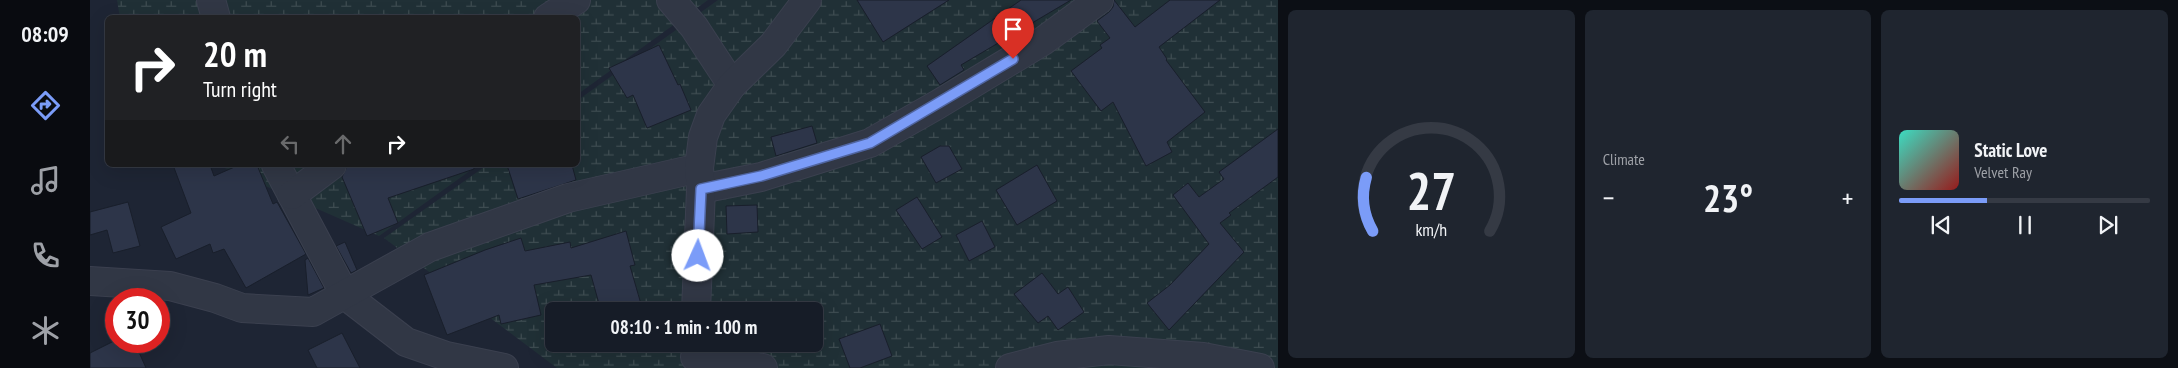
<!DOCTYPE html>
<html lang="en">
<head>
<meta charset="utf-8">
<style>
  :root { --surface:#161c27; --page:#1f252f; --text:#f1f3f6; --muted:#9ea1a7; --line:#353a44; --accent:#7b9cf8 }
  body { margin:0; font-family:"PT Sans Narrow",sans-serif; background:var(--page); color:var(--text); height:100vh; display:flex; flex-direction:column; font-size:19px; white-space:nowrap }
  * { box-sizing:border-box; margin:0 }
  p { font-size:16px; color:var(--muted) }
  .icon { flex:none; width:28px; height:28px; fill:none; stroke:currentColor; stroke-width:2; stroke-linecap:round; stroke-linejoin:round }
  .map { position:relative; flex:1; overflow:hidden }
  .details { display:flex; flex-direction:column; gap:10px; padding:10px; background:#0c0f15; width:900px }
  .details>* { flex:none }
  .banner { position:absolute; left:15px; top:15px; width:475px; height:152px; border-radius:8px; box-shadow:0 5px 20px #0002,0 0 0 1px var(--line); background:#202124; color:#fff; overflow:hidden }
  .speed { position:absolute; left:15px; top:288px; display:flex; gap:10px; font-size:25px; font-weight:700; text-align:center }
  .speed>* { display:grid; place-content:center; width:65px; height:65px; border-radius:50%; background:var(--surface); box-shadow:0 5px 20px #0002,0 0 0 1px var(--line); line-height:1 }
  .speed .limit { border:8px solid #d22; background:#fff; color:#111 }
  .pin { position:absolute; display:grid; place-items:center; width:42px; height:42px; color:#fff; margin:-51px -21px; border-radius:50% 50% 50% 0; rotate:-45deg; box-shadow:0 0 5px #0007 }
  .pin .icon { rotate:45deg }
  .me { position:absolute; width:55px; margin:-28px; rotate:2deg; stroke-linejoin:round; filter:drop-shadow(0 0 4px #0008) }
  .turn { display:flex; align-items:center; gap:18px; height:105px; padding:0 15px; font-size:22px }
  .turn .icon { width:65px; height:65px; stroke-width:2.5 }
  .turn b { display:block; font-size:35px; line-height:42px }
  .lanes { display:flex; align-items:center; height:48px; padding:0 15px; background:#0003; justify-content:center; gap:25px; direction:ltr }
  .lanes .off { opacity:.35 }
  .big { font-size:38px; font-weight:600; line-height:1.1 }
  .details .tile { flex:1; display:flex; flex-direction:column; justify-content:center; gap:8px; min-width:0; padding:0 18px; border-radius:8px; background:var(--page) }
  .details .dial { align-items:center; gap:0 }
  .dial svg { height:130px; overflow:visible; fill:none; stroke:var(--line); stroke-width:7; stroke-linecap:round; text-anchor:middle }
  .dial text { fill:var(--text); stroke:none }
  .song { display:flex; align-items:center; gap:15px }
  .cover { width:60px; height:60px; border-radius:8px; background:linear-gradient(135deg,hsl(170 70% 55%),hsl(0 70% 35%)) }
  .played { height:5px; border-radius:2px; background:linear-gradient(90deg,var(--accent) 35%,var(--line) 35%) }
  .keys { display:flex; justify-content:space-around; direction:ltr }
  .heat { display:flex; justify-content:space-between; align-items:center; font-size:28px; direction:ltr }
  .details .tiles { flex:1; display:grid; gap:10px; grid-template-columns:repeat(3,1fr) }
  .trip { position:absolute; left:455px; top:302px; width:278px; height:50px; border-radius:8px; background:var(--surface); box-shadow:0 5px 20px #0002,0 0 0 1px var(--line); font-weight:600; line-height:50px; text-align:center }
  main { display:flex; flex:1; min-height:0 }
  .dock { display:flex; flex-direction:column; width:90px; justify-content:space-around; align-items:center; background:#090b10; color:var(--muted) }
  .dock .icon { width:35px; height:35px }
  .dock .on { color:var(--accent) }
  .dock b { font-size:22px; color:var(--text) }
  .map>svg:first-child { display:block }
</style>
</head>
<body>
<main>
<nav class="dock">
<b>08:09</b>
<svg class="icon on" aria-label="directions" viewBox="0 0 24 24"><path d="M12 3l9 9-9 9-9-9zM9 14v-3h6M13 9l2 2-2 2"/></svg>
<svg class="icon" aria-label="music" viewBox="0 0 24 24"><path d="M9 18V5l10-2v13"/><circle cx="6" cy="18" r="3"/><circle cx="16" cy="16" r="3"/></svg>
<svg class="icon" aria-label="phone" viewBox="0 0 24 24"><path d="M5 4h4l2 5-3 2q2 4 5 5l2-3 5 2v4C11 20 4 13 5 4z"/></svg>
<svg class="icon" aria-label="climate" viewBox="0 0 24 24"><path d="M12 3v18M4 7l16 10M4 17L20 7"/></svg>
</nav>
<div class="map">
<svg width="1188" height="368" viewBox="0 0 1188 368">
  <defs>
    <pattern id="wetland-marsh" width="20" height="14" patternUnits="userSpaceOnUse" patternTransform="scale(1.25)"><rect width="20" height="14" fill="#203036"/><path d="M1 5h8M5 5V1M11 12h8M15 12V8" fill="none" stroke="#3e4c51"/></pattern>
  </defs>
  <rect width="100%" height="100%" fill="#1e2534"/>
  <!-- wetland -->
  <g fill="url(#wetland-marsh)" fill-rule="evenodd">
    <polygon points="27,0 618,0 488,94 488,18 30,18"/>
    <path d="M628 0H1188V368H467L294 238 397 165H488V100ZM464 311H724V344H464Z"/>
    <polygon points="128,165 388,165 289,236"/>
  </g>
  <!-- building -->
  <g fill="#2d3549" stroke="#191f2b">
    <polygon points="767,0 859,0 793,42"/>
    <polygon points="931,0 981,0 871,65 874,70 850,85 837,66"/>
    <polygon points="1024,0 1045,27 1080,0 1130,0 1069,47 1077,59 1076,60 1115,112 1077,142 1082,152 1056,166 1023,102 1011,111 981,71 1012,48 1010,45 1020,38 1007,21 1019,12 1023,7"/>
    <polygon points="569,45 588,85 590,84 601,110 557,128 543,95 537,98 519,68"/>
    <polygon points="722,126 727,143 686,156 681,137"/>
    <polygon points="1188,129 1188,177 1139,213 1141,215 1130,223 1154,252 1079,330 1057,303 1080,285 1119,244 1083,195 1098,183 1109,197 1134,179 1129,172"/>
    <polygon points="850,146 859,146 872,169 846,183 831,157"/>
    <polygon points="83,165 120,165 124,176 149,165 167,165 183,204 187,202 216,254 156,288 134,249 123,253 120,244 86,259 71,227 101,213"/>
    <polygon points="262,165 384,165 384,169 298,198 308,223 277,236 252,177 257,167"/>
    <polygon points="417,165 482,165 486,180 428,199"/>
    <polygon points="947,165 967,201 927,225 906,190"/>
    <polygon points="827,197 852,237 832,249 806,210"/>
    <polygon points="38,202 50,246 23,253 17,230 0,235 0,212"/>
    <polygon points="667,205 668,232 637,234 636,206"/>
    <polygon points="892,221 905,247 879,261 866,235"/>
    <polygon points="536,231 545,265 540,266 553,311 511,311 501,275 444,285 451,315 411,324 409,315 357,335 334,275 395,250 431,238 435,251 480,242 481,248"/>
    <polygon points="255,242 267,270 261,273 246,246"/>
    <polygon points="218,258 234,288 218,295 215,260"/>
    <polygon points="952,273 968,294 978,287 994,312 968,330 958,316 948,323 924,294"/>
    <polygon points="790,324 802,356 770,368 760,368 749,339"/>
    <polygon points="252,333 270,368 227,368 218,350"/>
    <polygon points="24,341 44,341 56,368 0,368 0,353"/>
  </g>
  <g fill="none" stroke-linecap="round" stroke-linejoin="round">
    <!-- minor casing -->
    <g stroke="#3b404f" stroke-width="30">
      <g id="minor">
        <polyline points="121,0 126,18"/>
        <polyline points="581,0 604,27 642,85"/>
        <polyline points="458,18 486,0"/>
        <polyline points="186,165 255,295 316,342 356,356 414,368"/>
        <polyline points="611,189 671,177 780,143 847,105 953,41 1009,0"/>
        <polyline points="202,195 242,165"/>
        <polyline points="0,281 80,286 125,298 152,308 223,312 340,247 478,198 609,168"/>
        <polyline points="606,311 611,189 609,168 613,137 621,115 642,85 683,45 717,0"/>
        <polyline points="605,357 673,368"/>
        <polyline points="920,368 967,356 1019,350 1113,357 1170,368"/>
      </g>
    </g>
    <!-- minor -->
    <use href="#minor" stroke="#313745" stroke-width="28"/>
  </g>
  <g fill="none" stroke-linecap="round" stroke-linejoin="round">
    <!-- route casing -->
    <g stroke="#5065a1" stroke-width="12">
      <polyline id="route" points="608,256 611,189 671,176 780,143 923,59"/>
    </g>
    <!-- route -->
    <use href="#route" stroke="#7b9cf8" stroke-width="9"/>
  </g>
</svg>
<div class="speed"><div class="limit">30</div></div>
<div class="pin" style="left:923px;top:59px;background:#d93025"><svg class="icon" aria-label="arrive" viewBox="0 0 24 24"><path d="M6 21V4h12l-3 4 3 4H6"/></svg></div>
<svg class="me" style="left:608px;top:256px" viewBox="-20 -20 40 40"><circle r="19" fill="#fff"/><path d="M0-13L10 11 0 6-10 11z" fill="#7b9cf8"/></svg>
<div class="trip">08:10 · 1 min · 100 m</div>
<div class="banner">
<div class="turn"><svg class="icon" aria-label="right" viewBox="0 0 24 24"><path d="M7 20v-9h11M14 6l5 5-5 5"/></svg><div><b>20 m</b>Turn right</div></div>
<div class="lanes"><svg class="icon off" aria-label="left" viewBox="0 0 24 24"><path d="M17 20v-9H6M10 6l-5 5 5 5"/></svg><svg class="icon off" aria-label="ahead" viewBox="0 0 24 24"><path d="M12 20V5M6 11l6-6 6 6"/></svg><svg class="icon" aria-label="right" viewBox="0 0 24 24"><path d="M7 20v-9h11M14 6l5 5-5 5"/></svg></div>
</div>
</div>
<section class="details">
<div class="tiles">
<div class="tile dial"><svg viewBox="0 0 100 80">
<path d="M14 69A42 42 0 1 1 86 69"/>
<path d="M14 69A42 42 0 0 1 10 36" stroke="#7b9cf8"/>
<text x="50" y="56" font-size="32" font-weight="700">27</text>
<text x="50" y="72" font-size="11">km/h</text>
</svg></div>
<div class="tile"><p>Climate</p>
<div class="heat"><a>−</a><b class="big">23°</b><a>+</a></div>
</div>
<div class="tile">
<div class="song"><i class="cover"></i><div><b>Static Love</b><p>Velvet Ray</p></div></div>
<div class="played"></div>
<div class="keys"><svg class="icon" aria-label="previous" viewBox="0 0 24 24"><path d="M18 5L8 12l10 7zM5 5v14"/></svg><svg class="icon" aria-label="pause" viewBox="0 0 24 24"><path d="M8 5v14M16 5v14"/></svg><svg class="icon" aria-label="next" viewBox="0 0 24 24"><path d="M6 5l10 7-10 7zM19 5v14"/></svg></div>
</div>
</div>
</section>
</main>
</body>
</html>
